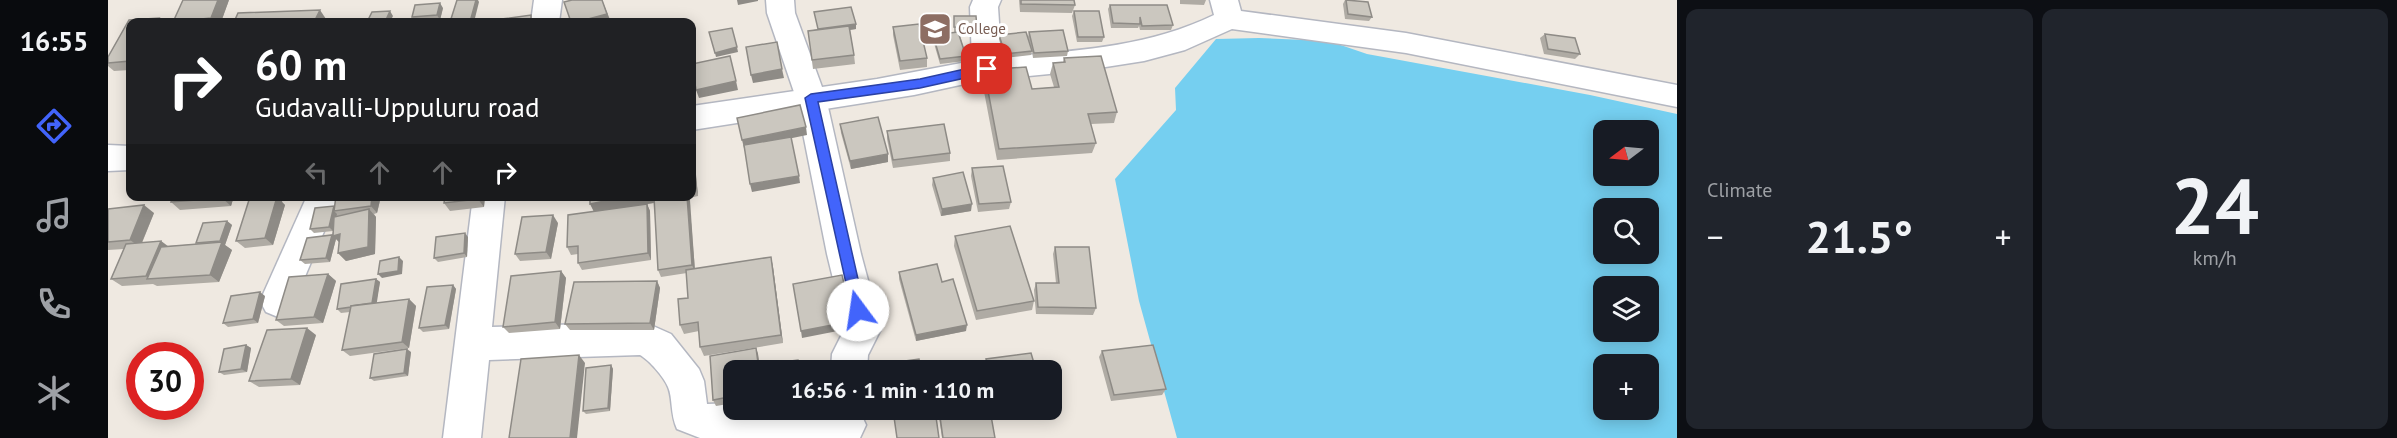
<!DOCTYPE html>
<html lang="en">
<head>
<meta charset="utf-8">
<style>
  :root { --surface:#171b24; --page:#20242c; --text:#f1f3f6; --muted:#9ea1a6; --accent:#4264fb }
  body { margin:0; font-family:"PT Sans",sans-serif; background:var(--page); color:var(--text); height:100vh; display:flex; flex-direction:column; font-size:22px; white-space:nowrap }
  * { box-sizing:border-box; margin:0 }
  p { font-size:20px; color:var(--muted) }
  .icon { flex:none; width:33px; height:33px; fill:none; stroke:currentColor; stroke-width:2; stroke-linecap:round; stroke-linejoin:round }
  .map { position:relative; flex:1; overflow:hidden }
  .side { display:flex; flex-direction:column; gap:9px; padding:9px; background:#0d0f14; width:720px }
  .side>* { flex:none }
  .banner { position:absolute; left:18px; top:18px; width:570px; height:183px; border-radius:12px; box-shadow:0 3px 15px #0003; background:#202124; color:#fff; overflow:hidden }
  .needle { width:39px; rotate:254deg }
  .fabs { position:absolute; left:1485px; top:120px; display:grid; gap:12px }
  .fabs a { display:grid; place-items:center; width:66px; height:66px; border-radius:12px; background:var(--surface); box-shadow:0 3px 15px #0003; font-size:30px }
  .speed { position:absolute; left:18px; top:342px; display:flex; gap:12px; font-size:30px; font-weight:700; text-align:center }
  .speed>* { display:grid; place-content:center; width:78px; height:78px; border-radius:50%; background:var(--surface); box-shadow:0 3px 15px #0003; line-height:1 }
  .speed .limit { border:9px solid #d22; background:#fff; color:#111 }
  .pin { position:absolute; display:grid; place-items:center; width:51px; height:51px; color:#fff; margin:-26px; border-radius:12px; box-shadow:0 3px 9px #0006 }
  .me { position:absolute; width:66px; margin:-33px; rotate:346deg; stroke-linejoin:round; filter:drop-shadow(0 0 4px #0008) }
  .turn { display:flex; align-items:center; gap:21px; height:126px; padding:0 30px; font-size:27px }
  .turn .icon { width:78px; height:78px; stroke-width:2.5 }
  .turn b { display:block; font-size:42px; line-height:51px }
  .lanes { display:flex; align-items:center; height:57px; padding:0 30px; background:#0003; justify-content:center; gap:30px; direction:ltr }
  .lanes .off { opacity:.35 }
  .big { font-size:45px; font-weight:700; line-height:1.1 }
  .side .tile { flex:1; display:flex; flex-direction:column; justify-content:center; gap:9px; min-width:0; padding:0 21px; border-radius:12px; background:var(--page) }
  .side .dial { align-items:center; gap:0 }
  .dial b { font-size:78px; line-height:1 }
  .heat { display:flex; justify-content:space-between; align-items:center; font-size:33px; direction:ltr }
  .side .tiles { flex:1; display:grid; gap:9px; grid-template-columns:repeat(2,1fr) }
  .trip { position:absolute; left:615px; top:360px; width:339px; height:60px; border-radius:12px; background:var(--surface); box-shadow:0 3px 15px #0003; font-weight:700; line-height:60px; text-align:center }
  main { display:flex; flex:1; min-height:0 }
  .tab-bar { display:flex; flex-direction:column; width:108px; justify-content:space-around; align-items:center; background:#090b0e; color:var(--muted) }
  .tab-bar .icon { width:42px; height:42px }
  .tab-bar .on { color:var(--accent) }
  .tab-bar b { font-size:27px; color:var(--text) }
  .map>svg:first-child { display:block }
</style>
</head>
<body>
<main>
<nav class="tab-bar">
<b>16:55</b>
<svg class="icon on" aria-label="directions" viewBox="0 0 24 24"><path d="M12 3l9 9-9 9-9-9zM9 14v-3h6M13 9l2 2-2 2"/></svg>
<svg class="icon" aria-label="music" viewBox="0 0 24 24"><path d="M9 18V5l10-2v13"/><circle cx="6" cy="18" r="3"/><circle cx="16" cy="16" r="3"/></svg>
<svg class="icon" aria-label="phone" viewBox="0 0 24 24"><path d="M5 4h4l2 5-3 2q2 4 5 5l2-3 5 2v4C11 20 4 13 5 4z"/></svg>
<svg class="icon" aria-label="climate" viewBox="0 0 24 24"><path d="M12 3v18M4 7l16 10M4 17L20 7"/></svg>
</nav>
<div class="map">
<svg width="1569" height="438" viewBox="0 0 1569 438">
  <rect width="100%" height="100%" fill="#efe9e1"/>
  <!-- water -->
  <path fill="#75cff0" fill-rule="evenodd" d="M1151 38 1221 41 1259 54 1482 95 1569 114V438H1069L1031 301 1007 179 1068 110 1067 88 1108 39ZM1496 130H1540V176H1496ZM1496 208H1540V254H1496ZM1496 286H1540V332H1496ZM1496 364H1540V410H1496Z"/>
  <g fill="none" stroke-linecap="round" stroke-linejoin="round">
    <!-- minor casing -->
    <g stroke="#b4b7c1" stroke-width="3">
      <g id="minor">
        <polygon points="426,0 454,0 451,22 423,22"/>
        <polygon points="658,0 686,0 687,13 718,98 753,254 773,329 760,355 759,370 723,370 724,354 737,328 719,254 688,98 659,13"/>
        <path d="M1102 0H1130L1133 11 1298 33 1569 85V107L1298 53 1124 29 1077 50 1036 61 972 71 879 80 869 77 864 69 869 61 879 58C956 52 1036 49 1106 15Z"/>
        <polygon points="199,196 231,196 182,312 170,317 158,312 152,301"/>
        <path d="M365 196H397L384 327 536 322 563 334 591 369 596 381 599 404 626 403V410H746L752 412 758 425 752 438H592L569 429C562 414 565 398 560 387 556 377 541 360 532 355L381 360 373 438H335Z"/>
      </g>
    </g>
    <!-- secondary casing -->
    <g stroke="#b4b7c1" stroke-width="3">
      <g id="secondary">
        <polygon points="865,0 893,0 890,7 894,69 889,77 806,95 584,130 584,106 769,79 864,61 862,7"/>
        <polygon points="0,145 22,146 22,170 0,171"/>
      </g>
    </g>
    <!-- minor -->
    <use href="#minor" fill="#fff" fill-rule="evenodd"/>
    <!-- secondary -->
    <use href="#secondary" fill="#fff" fill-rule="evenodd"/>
  </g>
  <!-- wall -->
  <g fill="#afaba4">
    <polygon points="121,0 113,22 65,22"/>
    <polygon points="911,0 966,0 967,5 964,13 912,12"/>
    <polygon points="1072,0 1098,0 1096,5 1072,4"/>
    <polygon points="1237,0 1244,0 1264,17 1261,21 1237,19 1235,4"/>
    <polygon points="1002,5 1065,25 1063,30 1032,30 1031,26 1030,28 1003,28 1000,9"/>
    <polygon points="335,8 332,20 306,21 304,17"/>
    <polygon points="966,11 996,37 994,42 969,42 964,16"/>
    <polygon points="706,12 748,29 742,30 746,55 747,64 705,69 700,31 710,29"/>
    <polygon points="846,16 869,28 868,33 851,32 858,56 857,61 832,64 825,40 825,35 849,32 846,32"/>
    <polygon points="22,22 22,70 6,71 0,66 0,57"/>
    <polygon points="785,27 819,58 819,67 792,70 785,35"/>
    <polygon points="921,32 960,51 959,56 925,58 924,51 923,55 896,58 891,39 891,35 924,51 920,37"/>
    <polygon points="1437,34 1472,54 1467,59 1436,54 1432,38"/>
    <polygon points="956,58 1009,112 1006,123 983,124 988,143 984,153 889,160 874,81 876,70 924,89 946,87 942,74 945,63 955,62"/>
    <polygon points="732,124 780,162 743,169 733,133"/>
    <polygon points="779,131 842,153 842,161 785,168 779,139"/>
    <polygon points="584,138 590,196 581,198 587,269 663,257 665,267 675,343 596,356 592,347 591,331 576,334 572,325 580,298 579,273 553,277 550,270 547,203 539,204 542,211 543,260 474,270 470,263 470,254 463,255 459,247 486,211 482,196 584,196"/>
    <polygon points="864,168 903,202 901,209 870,212 863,176"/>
    <polygon points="825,178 863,211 833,216 824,185"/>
    <polygon points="65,196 126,196 123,206 72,210 63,202"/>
    <polygon points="148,196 175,196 174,202 177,205 165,245 137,248 128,241"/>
    <polygon points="273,196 269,213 266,214 268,217 267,254 238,261 230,253 231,242 228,239 222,262 197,264 192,260 224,235 225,231 206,233 202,229 226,206"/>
    <polygon points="337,196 377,196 376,207 342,211 336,203"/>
    <polygon points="424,196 452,196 425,199"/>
    <polygon points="0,209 46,213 34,243 53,241 60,246 89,244 88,243 119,221 124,225 117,245 124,250 111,282 49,286 45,284 14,286 3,279 16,249 0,250"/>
    <polygon points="450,223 443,259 412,261 407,254"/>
    <polygon points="847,236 926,301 924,310 868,320 846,246"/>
    <polygon points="360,237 359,257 330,262 326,258"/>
    <polygon points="947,247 988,308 985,315 928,314 926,290 928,283 948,283 945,254"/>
    <polygon points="453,271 458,278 452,329 401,333 395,327"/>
    <polygon points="791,272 834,282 858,331 808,341 791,279"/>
    <polygon points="220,274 228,281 215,323 176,326 168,320"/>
    <polygon points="268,279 272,282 268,303 301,299 308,306 301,348 242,356 234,350 242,312 233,313 229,309"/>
    <polygon points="549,281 552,288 546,330 462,330 457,324"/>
    <polygon points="345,285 348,289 341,329 315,332 311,328"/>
    <polygon points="157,296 150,323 120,327 115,323"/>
    <polygon points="208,335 192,385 151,387 141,381"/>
    <polygon points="138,345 143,348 139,372 116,375 111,372"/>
    <polygon points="648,348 650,354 652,370 626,370 626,403 608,406 605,400 602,356"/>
    <polygon points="994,351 1058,389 1054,395 1003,401 991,357"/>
    <polygon points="303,352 300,376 266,381 262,378"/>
    <polygon points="878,359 928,370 878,370 877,365"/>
    <polygon points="503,365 505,369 502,411 478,414 475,411"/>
    <polygon points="830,410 882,410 887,438 834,438"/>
  </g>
  <!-- shaded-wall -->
  <g fill="#8e8b86">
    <polygon points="110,0 121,0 113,22 107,22 103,18"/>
    <polygon points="368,0 370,0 371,2 366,22 362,22"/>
    <polygon points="494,0 503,22 469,22"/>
    <polygon points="629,0 650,0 650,1 630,5"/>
    <polygon points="332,3 335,8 332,20 329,15"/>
    <polygon points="212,10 218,19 217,22 206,22"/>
    <polygon points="282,11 285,16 282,22 277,22"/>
    <polygon points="51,18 55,22 48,22"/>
    <polygon points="748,24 748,29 711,34 710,30"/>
    <polygon points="629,47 630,52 608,57 607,53"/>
    <polygon points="674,69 676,78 645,83 643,75"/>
    <polygon points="628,81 630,90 591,98 588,90"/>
    <polygon points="698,127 699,135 636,148 634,140"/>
    <polygon points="584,138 585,142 590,196 588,188 584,148"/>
    <polygon points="780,154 780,162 743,169 742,161"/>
    <polygon points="691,176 692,183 644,192 642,184"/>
    <polygon points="114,196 126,196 123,206 114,198"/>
    <polygon points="170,196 175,196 174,202 177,205 165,245 157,238 169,197"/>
    <polygon points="264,196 273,196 269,213 263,206"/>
    <polygon points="371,196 377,196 376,207 370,199"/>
    <polygon points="521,196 555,196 556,201 539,204 542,211 543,260 540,253 487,214 482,204"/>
    <polygon points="579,196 580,196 582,200 587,272 584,265"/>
    <polygon points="864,204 863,211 833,216 834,209"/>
    <polygon points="36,205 46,213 32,247 22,240"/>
    <polygon points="226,206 230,210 226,211 229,214 225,231 221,227"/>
    <polygon points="261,209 268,217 267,254 238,261 230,253"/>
    <polygon points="445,215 450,223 443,259 438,252"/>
    <polygon points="119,221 124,225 117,245 124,250 111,282 102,275 114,243 112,241"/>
    <polygon points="357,233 360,237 359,257 356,253"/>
    <polygon points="232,234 232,243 228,239 222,262 218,258 224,235"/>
    <polygon points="53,241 63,249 43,279 38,276"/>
    <polygon points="291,257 295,261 294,274 274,278 270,274"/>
    <polygon points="663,257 665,267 675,343 673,335"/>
    <polygon points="453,271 458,278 452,329 447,322"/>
    <polygon points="220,274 228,281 215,323 206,317"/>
    <polygon points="268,279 272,282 268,308 264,304"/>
    <polygon points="549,281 552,288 546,330 542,323"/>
    <polygon points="345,285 348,289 341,329 337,325"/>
    <polygon points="152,292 157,296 150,323 145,319"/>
    <polygon points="301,299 308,306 301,348 294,342"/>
    <polygon points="745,321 745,328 694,338 693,331"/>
    <polygon points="859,325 858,331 808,341 808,335"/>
    <polygon points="199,328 208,335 192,385 183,379"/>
    <polygon points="138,345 143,348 139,372 133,369"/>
    <polygon points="648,348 650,354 652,370 651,370"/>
    <polygon points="299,349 303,352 300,376 296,373"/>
    <polygon points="471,355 477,363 469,438 462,438"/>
    <polygon points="503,365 505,369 502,411 500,408"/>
  </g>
  <!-- building -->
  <g fill="#cbc7bf" stroke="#8e8b86" stroke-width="1.5">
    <polygon points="75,0 110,0 103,18 65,22"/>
    <polygon points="349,0 368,0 362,22 342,22"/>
    <polygon points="464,0 494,0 499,14 469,22 463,22 456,2"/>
    <polygon points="913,0 966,0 967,5 913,4"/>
    <polygon points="1238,0 1260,2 1264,17 1240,14"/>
    <polygon points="332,3 329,15 304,17 307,5"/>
    <polygon points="1002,5 1059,5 1065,25 1034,26 1032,17 1032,24 1005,23"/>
    <polygon points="743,7 748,24 710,29 706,12"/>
    <polygon points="212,10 206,22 126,22 130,13"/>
    <polygon points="282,11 277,22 259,22 264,12"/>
    <polygon points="966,11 991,11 996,37 970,37"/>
    <polygon points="423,15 423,22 394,22 394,19"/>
    <polygon points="846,16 868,16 869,28 846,27"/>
    <polygon points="51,18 48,22 22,22 22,61 0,63 0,57 21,20"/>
    <polygon points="104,20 102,22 75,22"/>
    <polygon points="811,24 819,58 792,61 785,27"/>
    <polygon points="741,26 746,55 704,60 700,31"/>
    <polygon points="624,28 629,47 607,53 601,32"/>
    <polygon points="955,30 960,51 926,53 921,32"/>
    <polygon points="850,32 858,56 832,59 825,35"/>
    <polygon points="918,32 924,51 897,54 891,35"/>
    <polygon points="1437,34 1467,38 1472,54 1440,49"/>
    <polygon points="669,42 674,69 643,75 638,47"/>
    <polygon points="622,56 628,81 588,90 584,64"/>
    <polygon points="993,56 1009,112 980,114 988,143 891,149 876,70 918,67 924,89 951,87 945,63 957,62 956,58"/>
    <polygon points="692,105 698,127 634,140 629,118"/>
    <polygon points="770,117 780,154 742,161 732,124"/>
    <polygon points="836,124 842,153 785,160 779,131"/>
    <polygon points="683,137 691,176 642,184 636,145"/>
    <polygon points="584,148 588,188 584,189"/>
    <polygon points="895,166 903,202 871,204 864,168"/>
    <polygon points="855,172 864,204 834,209 825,178"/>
    <polygon points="65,196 114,196 114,198 63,202"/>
    <polygon points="148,196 170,196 170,198 147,199"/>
    <polygon points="228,196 264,196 263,206 226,211"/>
    <polygon points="337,196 371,196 370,199 336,203"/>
    <polygon points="482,196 521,196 482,204"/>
    <polygon points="579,196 584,265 550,270 546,197"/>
    <polygon points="169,197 157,238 128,241 141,200"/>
    <polygon points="539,204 540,253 470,263 470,246 459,247 460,215"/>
    <polygon points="36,205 22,240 0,242 0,209"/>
    <polygon points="226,206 221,227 202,229 207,208"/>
    <polygon points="261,209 260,247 230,253 232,234 225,236 226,217"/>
    <polygon points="445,215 438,252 407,254 414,217"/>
    <polygon points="119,221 112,241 88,243 95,223"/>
    <polygon points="902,226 926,301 869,311 847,236"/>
    <polygon points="357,233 356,253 326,258 328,237"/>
    <polygon points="224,235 218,258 192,260 199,238"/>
    <polygon points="53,241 38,276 3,279 18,244"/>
    <polygon points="114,242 102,275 39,279 53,247"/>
    <polygon points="947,247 981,247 988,308 930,307 928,283 951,283"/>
    <polygon points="291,257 290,271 270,274 272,261"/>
    <polygon points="663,257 673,335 592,347 590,322 572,325 570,299 580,298 578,270"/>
    <polygon points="829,264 834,282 845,279 859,325 808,335 791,272"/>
    <polygon points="453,271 447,322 395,327 403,276"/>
    <polygon points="220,274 206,317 168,320 181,277"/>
    <polygon points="734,275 745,321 693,331 685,284"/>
    <polygon points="268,279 264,303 243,306 243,307 229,309 233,284"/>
    <polygon points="549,281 542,323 457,324 466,282"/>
    <polygon points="345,285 337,325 311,328 319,287"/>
    <polygon points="152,292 145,319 115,323 123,296"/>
    <polygon points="301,299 294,342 234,350 243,306"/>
    <polygon points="199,328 183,379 141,381 159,330"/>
    <polygon points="138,345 133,369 111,372 116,349"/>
    <polygon points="1045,345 1058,389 1006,395 994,351"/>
    <polygon points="648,348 651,370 626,370 626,396 605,400 602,356"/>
    <polygon points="299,349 296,373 262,378 266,354"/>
    <polygon points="923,353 928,370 881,370 878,359"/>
    <polygon points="471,355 462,438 401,438 413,359"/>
    <polygon points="811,359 813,370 791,370 790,362"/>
    <polygon points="690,360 692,370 668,370 667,363"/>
    <polygon points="503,365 500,408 475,411 478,368"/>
    <polygon points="785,410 827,410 831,438 789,438"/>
    <polygon points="831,410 882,410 887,438 835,438"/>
  </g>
  <!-- route -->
  <polygon fill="#4264fb" stroke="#2b41a3" stroke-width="1.5" points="879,64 886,69 884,72 812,88 710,102 757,310 755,315 750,317 745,315 697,98 703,94 812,79"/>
  <!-- icons -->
  <defs>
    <g id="university-square" transform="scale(1.725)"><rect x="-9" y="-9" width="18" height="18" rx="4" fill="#8d6e63" stroke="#fff"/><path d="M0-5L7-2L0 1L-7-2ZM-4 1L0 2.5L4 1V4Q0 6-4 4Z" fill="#fff"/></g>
  </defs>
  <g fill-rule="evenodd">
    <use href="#university-square" x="827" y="29"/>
  </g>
  <g text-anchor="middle" stroke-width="6" stroke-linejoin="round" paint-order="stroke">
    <!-- education labels -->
    <g font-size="15" fill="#785e54" stroke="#fff" text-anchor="start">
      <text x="850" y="34">College</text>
    </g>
  </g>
</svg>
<div class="fabs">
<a><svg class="needle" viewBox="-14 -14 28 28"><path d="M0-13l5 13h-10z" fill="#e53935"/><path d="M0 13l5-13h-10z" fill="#9ea1a6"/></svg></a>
<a><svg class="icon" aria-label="search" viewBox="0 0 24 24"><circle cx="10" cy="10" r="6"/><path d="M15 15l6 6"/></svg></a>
<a><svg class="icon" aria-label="layers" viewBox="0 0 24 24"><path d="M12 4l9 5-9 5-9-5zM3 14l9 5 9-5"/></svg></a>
<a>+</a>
</div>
<div class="speed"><div class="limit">30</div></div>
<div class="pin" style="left:879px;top:69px;background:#d93025"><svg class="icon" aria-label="arrive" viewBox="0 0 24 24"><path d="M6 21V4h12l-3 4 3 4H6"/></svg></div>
<svg class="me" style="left:750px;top:310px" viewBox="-20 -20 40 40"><circle r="19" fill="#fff"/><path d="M0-13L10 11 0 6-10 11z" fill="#4264fb"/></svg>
<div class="trip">16:56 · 1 min · 110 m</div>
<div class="banner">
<div class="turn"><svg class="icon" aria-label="right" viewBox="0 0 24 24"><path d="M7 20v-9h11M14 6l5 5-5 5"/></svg><div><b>60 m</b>Gudavalli-Uppuluru road</div></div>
<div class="lanes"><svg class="icon off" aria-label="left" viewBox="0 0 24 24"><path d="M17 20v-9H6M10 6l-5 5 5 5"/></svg><svg class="icon off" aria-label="ahead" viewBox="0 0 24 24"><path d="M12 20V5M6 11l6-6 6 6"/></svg><svg class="icon off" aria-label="ahead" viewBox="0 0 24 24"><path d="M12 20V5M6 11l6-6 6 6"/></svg><svg class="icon" aria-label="right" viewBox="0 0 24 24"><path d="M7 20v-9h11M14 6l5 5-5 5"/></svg></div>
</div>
</div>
<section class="side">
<div class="tiles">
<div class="tile"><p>Climate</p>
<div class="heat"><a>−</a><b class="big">21.5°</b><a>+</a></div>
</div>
<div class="tile dial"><b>24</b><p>km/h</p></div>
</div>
</section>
</main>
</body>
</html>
